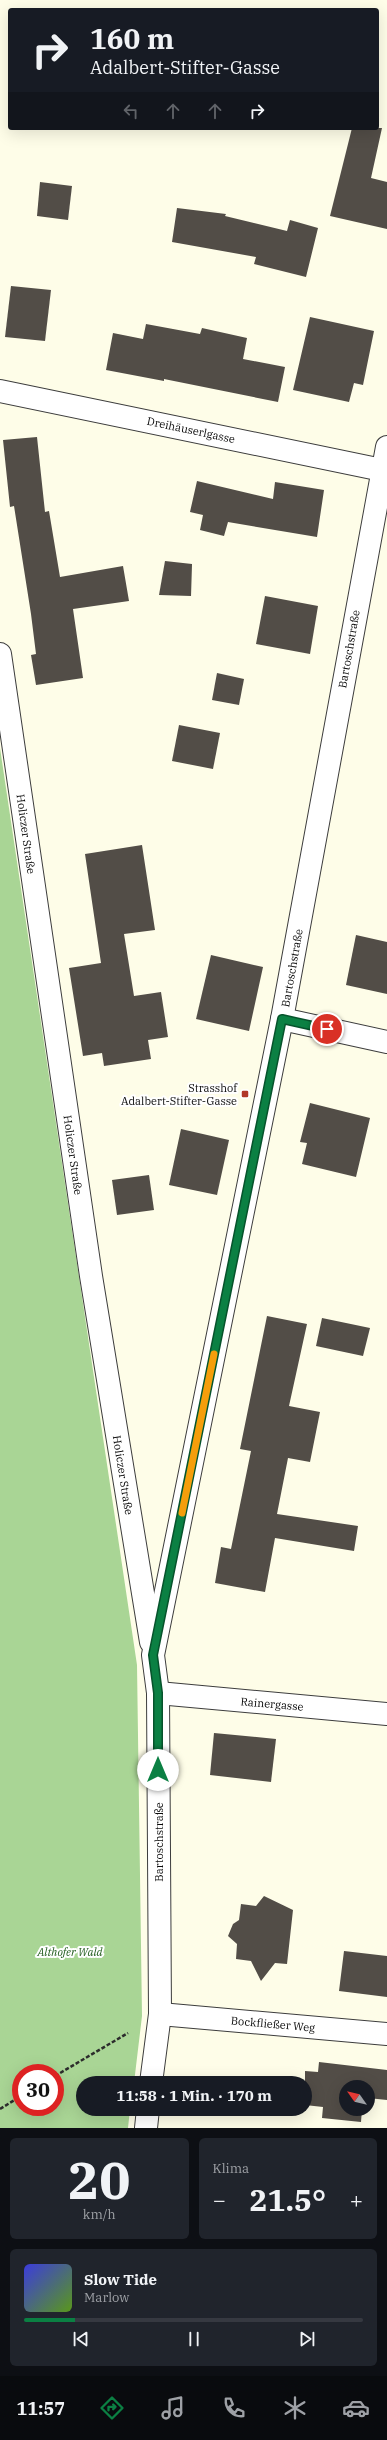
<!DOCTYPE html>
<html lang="de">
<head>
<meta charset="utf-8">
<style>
  :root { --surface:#171b24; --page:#20242c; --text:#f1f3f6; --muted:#9ea1a6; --line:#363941; --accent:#0b8043 }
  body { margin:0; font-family:"IBM Plex Serif",serif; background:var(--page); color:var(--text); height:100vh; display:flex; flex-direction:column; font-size:15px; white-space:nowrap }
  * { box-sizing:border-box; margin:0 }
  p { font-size:13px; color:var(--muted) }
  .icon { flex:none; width:22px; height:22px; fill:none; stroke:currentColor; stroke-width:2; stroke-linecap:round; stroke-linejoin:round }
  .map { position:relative; height:2128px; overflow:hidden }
  .side { display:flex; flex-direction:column; gap:10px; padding:10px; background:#0d0f14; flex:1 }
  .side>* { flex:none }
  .hud { position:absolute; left:8px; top:8px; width:371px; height:122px; border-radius:4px; box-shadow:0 4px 16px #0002; background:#171b24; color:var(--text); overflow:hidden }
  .needle { width:26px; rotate:304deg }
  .controls { position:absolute; left:339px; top:2080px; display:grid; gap:8px }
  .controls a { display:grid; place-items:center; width:36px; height:36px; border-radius:50%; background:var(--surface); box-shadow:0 4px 16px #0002; font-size:20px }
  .speed { position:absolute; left:12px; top:2064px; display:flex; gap:8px; font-size:20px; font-weight:700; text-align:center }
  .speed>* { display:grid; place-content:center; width:52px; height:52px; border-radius:50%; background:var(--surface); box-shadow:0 4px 16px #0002; line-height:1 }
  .speed .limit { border:6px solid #d22; background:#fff; color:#111 }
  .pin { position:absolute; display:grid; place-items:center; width:34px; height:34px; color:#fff; margin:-17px; border:2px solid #fff; border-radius:50%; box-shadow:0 1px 4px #0007 }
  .me { position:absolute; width:44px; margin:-22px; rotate:0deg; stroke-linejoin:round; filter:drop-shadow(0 0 3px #0008) }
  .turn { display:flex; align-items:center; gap:14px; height:84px; padding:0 16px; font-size:18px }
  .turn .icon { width:52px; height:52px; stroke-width:2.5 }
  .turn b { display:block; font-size:28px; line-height:34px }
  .lanes { display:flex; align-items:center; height:38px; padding:0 16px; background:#0003; justify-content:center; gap:20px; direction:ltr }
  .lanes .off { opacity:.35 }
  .big { font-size:30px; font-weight:700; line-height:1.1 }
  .side .tile { flex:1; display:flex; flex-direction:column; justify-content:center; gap:6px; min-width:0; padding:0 14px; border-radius:6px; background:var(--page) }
  .side .dial { align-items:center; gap:0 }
  .dial b { font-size:52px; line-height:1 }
  .song { display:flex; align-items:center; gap:12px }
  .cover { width:48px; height:48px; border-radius:6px; background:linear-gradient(135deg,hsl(240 70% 55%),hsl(90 70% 35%)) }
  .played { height:4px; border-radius:2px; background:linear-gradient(90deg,var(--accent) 15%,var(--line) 15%) }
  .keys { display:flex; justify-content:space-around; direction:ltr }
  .heat { display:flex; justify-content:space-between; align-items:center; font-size:22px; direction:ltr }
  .side .tiles { flex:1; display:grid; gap:10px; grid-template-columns:1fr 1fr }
  .tile:last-child { grid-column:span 2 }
  .trip { position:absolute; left:76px; top:2076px; width:236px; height:40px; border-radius:20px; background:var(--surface); box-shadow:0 4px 16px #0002; font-weight:700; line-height:40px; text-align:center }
  .tabs { display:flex; height:64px; justify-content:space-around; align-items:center; background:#090b0e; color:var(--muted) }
  .tabs .icon { width:28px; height:28px }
  .tabs .on { color:var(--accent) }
  .tabs b { font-size:18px; color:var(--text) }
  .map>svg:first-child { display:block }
</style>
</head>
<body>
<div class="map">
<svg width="387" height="2128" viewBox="0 0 387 2128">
  <rect width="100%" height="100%" fill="#fefde8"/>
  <!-- forest -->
  <path fill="#a9d595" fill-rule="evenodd" d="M0 748 137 1665 142 2016 134 2083H83V2109H130L128 2128H0ZM21 2073H55V2107H21Z"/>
  <!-- building -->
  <g fill="#524d47">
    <polygon points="352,128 382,128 371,178 387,182 387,229 330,216"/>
    <polygon points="40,182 72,186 68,220 37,216"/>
    <polygon points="177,208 226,214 225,216 287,231 290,220 318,228 306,277 254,264 256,257 172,242"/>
    <polygon points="11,286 51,290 45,341 5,337"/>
    <polygon points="310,317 374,331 363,385 354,383 349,402 293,390"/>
    <polygon points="146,324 200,334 202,328 247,338 243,359 285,367 278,402 164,379 164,381 106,370 113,333 143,339"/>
    <polygon points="37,437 45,512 49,511 60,577 123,566 129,601 73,609 83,678 36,685 31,655 36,654 31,614 14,506 10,507 3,440"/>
    <polygon points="197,481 273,499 275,482 324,490 317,537 228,522 224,536 200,530 203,515 190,512"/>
    <polygon points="165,561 192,564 191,596 159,595"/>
    <polygon points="265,596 318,606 310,654 256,644"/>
    <polygon points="217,673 244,679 239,705 212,700"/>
    <polygon points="179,725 220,733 213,769 172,761"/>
    <polygon points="142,845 155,930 124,934 134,996 161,992 168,1037 148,1040 151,1059 104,1066 102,1053 83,1056 69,968 101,963 85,854"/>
    <polygon points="356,935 387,942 387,994 346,985"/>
    <polygon points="211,955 263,967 249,1031 196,1019"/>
    <polygon points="310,1103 370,1118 356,1177 302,1164 307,1143 300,1142"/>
    <polygon points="181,1129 229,1140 217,1195 169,1185"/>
    <polygon points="149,1175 154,1210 117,1215 112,1180"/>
    <polygon points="267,1316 307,1324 289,1406 320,1412 310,1462 288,1458 277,1514 358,1526 354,1551 275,1538 265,1592 215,1583 221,1547 231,1549 251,1451 240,1449"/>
    <polygon points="322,1318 370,1328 363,1356 316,1346"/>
    <polygon points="214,1733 276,1739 271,1782 210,1775"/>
    <polygon points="264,1896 293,1910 287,1964 275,1963 261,1981 251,1961 236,1959 237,1944 228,1936 233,1924 239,1920 241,1904 256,1906"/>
    <polygon points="344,1951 387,1956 387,1997 339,1991"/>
    <polygon points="319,2062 387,2070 387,2100 368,2098 368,2087 346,2087 346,2109 362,2109 361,2122 322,2118 323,2107 305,2105 305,2071 318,2072"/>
  </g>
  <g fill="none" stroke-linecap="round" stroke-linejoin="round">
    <!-- minor casing -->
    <g stroke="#3d3d3d" stroke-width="24">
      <g id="minor">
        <polyline points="0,391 382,470"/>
        <polyline points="0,654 91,1276 151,1642"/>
        <polyline points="282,1019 387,1042"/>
        <polyline points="158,1693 387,1714"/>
        <polyline points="160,2014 387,2034"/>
        <polyline points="151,2083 160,2014 158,1693 153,1655 282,1019 387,447"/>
        <polyline points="146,2128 148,2109"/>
      </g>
    </g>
    <!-- path -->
    <g stroke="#2c2c2c" stroke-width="2.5" stroke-dasharray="4 2" stroke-linecap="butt">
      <polyline points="55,2076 128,2033"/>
      <polyline points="0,2109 21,2096"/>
    </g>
    <!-- minor -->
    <use href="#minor" stroke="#fff" stroke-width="22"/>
  </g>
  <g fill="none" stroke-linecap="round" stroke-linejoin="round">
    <!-- route casing -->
    <g stroke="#07532c" stroke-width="10">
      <polyline id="route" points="158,1770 158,1693 153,1655 282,1019 327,1029"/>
    </g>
    <!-- route -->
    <use href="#route" stroke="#0b8043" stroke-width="7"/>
    <!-- slow -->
    <polyline stroke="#f59e0b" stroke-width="7" points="182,1513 214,1354"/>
  </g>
  <!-- markers -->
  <rect fill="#b1372a" stroke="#fff" stroke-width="1.5" x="241" y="1090" width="8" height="8" rx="2"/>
  <g text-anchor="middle" stroke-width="4" stroke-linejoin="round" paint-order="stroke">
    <!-- street labels -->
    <g font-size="11" fill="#0a0a0a" stroke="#fff">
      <text transform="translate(191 430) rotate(12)" y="4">Dreihäuserlgasse</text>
      <text transform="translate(349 649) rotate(-80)" y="4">Bartoschstraße</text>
      <text transform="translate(26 834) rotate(82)" y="4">Holiczer Straße</text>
      <text transform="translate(292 968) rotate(-80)" y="4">Bartoschstraße</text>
      <text transform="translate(73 1155) rotate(82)" y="4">Holiczer Straße</text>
      <text transform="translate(123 1475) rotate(81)" y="4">Holiczer Straße</text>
      <text transform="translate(272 1704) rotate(5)" y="4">Rainergasse</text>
      <text transform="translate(159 1842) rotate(-90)" y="4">Bartoschstraße</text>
      <text transform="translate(273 2024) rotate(5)" y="4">Bockfließer Weg</text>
    </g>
    <!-- poi labels -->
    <g font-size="11" fill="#0a0a0a" stroke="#fff" text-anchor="end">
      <text x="237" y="1092">Strasshof<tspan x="237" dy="13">Adalbert-Stifter-Gasse</tspan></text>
    </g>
    <!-- park labels -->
    <g font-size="11" font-style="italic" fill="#235d1f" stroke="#fff">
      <text x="70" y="1956">Althofer Wald</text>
    </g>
  </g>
</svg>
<div class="controls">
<a><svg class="needle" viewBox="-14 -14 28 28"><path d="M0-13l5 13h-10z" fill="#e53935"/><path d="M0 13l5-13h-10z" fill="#9ea1a6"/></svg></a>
</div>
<div class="speed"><div class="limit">30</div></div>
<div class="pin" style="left:327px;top:1029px;background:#d93025"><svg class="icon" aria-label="arrive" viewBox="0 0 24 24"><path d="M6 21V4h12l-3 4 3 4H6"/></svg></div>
<svg class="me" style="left:158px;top:1770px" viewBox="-20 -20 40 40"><circle r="19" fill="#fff"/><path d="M0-13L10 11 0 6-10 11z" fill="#0b8043"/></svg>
<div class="trip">11:58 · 1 Min. · 170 m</div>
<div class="hud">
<div class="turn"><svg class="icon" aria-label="right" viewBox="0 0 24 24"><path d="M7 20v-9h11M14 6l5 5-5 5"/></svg><div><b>160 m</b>Adalbert-Stifter-Gasse</div></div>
<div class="lanes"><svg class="icon off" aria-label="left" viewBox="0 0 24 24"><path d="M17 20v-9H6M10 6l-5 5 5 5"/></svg><svg class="icon off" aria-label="ahead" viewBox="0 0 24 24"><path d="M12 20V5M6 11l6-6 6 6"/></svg><svg class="icon off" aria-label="ahead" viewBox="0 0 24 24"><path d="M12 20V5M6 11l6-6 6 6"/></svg><svg class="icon" aria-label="right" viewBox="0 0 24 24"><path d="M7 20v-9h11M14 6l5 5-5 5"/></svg></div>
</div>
</div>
<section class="side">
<div class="tiles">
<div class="tile dial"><b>20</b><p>km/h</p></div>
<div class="tile"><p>Klima</p>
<div class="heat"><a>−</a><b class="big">21.5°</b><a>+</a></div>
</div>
<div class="tile">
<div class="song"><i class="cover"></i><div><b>Slow Tide</b><p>Marlow</p></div></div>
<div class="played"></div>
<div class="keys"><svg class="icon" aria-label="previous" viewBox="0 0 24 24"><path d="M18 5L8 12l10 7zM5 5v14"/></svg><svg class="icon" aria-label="pause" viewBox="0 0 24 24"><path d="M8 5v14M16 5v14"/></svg><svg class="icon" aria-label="next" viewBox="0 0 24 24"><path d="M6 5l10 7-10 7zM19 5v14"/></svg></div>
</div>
</div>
</section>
<nav class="tabs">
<b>11:57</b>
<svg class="icon on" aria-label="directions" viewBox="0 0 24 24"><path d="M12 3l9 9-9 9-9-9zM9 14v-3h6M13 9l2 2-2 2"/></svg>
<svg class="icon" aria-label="music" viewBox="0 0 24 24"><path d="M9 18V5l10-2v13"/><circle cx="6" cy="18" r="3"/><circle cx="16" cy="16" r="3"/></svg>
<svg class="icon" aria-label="phone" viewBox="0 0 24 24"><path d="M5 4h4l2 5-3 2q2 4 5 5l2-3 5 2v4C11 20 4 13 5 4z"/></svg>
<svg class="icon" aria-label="climate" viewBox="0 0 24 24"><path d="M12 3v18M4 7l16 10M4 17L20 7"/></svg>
<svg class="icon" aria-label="car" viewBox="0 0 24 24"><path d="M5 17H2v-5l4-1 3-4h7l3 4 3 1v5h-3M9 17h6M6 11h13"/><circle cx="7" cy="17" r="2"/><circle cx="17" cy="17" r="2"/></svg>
</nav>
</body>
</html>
